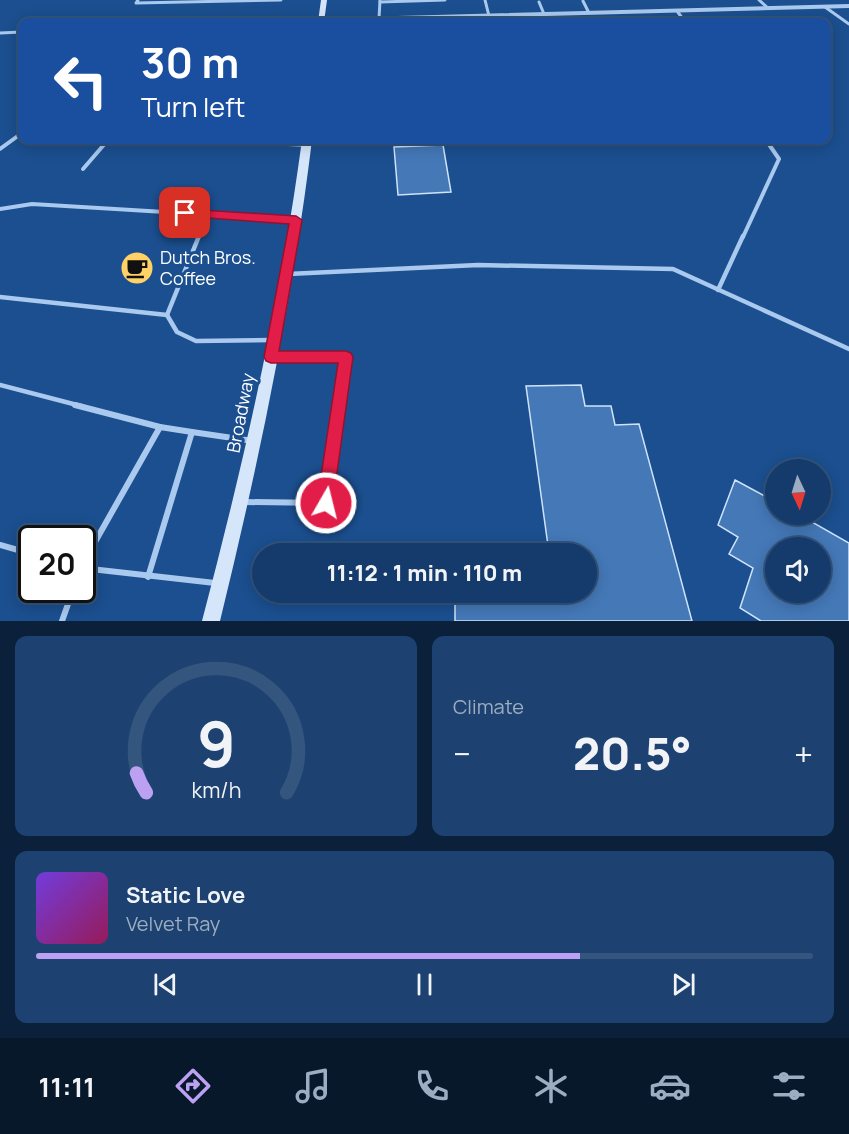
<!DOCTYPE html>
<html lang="en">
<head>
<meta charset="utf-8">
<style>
  :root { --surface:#143b6b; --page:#1d4271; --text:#f1f3f6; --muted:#9dadc1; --line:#33557e; --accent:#bca0f2 }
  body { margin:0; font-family:Manrope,sans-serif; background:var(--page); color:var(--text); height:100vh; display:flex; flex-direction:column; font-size:22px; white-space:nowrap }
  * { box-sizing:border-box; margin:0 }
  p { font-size:20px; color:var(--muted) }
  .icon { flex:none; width:33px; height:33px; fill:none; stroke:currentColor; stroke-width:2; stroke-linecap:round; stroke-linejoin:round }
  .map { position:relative; height:621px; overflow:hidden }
  .panel { display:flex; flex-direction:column; gap:15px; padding:15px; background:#0b203b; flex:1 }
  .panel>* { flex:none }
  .guide { position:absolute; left:18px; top:18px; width:813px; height:126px; border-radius:12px; box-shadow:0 3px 15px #0003,0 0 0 2px var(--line); background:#1a4fa0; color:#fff; overflow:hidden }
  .needle { width:39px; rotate:176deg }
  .buttons { position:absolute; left:765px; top:459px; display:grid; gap:12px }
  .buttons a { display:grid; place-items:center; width:66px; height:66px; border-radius:50%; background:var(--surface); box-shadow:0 3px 15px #0003,0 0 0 2px var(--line); font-size:30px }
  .speed { position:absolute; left:18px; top:525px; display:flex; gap:12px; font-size:30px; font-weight:700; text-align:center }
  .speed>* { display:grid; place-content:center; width:78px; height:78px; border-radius:50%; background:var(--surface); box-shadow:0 3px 15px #0003,0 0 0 2px var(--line); line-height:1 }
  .speed .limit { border:3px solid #111; border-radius:9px; background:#fff; color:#111 }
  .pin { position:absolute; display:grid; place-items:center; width:51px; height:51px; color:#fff; margin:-26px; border-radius:12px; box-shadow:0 3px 9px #0006 }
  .me { position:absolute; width:66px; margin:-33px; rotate:8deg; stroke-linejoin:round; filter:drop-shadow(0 0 4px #0008) }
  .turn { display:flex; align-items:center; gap:21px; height:126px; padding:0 24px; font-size:27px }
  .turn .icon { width:78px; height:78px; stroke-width:2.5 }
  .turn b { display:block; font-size:42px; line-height:51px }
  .big { font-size:45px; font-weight:800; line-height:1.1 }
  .panel .tile { flex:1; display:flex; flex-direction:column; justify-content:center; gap:9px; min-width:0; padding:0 21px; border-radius:12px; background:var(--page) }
  .panel .dial { align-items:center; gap:0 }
  .dial svg { height:156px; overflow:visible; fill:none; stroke:var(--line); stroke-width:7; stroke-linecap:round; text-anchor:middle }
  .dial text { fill:var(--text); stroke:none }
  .song { display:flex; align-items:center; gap:18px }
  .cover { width:72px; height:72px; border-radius:9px; background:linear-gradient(135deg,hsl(260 70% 55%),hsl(330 70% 35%)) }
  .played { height:6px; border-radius:3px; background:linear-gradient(90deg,var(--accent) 70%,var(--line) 70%) }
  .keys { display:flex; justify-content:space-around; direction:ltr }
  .heat { display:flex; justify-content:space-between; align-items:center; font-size:33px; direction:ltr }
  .panel .tiles { flex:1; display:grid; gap:15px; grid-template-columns:1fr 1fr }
  .tile:last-child { grid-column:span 2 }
  .trip { position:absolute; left:252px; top:543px; width:345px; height:60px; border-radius:30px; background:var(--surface); box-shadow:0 3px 15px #0003,0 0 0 2px var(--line); font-weight:800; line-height:60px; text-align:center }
  .tabs { display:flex; height:96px; justify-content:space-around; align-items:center; background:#08182b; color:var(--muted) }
  .tabs .icon { width:42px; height:42px }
  .tabs .on { color:var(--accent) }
  .tabs b { font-size:27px; color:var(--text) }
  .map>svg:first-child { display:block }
</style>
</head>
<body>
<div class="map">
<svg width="849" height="621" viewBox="0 0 849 621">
  <rect width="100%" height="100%" fill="#1b4f8f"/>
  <!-- building -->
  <g fill="#4478b7" stroke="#cfe3fa" stroke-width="1.5" fill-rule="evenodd">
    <polygon points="443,145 451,192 398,195 394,147"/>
    <polygon points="581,385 585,406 611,406 615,425 639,424 692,621 455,621 455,592 586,592 586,554 453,553 549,553 526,386"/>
    <path d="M735 480 776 502V514H798L849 543V621H761L740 608 753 568 729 554 738 537 718 525ZM776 548H820V592H776Z"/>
  </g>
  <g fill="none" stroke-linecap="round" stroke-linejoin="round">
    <!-- service-far3 -->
    <g stroke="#a9c9ee" stroke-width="3">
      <polyline points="138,0 136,3 281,0"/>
      <polyline points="485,0 489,16"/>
      <polyline points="759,0 768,8"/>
      <polyline points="583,1 589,13"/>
      <polyline points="380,2 445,0"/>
      <polyline points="539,2 544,14"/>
      <polyline points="825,7 849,24"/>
      <polyline points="677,11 685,22"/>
      <polyline points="502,15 504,22"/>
      <polyline points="379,19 380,0"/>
      <polyline points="0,33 22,32"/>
    </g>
    <!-- service-far2 -->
    <g stroke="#a9c9ee" stroke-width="4">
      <polyline points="211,140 307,145"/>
      <polyline points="0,149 22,133"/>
      <polyline points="83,169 108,140"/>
      <polyline points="0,209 32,204 296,220"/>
      <polyline points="198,237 207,215"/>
      <polyline points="743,237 779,159 766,140"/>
    </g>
    <!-- service-far1 -->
    <g stroke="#a9c9ee" stroke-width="4.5">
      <polyline points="288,274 478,265 673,269 849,349"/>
      <polyline points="718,290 743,236"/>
      <polyline points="0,297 167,315"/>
      <polyline points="167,315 177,332 196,341 273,340"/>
      <polyline points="167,315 199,236"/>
      <polyline points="272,357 346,357 339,406"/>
      <polyline points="0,385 81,406"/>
    </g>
    <!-- service -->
    <g stroke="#a9c9ee" stroke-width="6">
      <polyline points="75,405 160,427"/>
      <polyline points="244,502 326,503 339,405"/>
      <polyline points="0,545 32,554"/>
      <polyline points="82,565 160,427 192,432"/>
      <polyline points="82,568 215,583"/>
      <polyline points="148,577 192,432 253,441"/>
      <polyline points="62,621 73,590"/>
    </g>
    <!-- minor -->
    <polyline stroke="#a9c9ee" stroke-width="4" points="322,20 849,6"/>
    <!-- secondary -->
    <g fill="#d6e6fa" fill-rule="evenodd">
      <polygon points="321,0 327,0 324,22 318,22"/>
      <path d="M302 140H312C292 303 259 462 220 621H202C244 462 280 303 302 140Z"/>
    </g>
  </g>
  <!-- route -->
  <polygon fill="#e11d48" stroke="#92132f" stroke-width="1.5" points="185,209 296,216 302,220 279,351 346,351 351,353 353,357 332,509 326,512 319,509 317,503 338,363 271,363 266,361 264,357 289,224 181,216 179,213"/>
  <!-- icons -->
  <defs>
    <g id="cafe-disc" transform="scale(1.725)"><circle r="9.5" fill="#ffd166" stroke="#1b4f8f"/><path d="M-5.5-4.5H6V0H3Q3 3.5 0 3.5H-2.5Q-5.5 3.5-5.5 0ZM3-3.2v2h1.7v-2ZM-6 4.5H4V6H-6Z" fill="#111"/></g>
  </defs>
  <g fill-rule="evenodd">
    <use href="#cafe-disc" x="137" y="268"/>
  </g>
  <g text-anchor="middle" stroke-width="6" stroke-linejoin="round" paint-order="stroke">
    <!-- poi labels -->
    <g font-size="18" fill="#fff" stroke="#1b4f8f" text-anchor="start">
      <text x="160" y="264">Dutch Bros.<tspan x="160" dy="21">Coffee</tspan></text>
    </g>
    <!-- street labels -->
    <g font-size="18" fill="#fff" stroke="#1b4f8f">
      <text transform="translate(241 413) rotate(-79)" y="6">Broadway</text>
    </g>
  </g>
</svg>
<div class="buttons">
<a><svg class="needle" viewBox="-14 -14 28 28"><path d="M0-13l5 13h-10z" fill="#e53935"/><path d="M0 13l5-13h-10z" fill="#9dadc1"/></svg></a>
<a><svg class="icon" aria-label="sound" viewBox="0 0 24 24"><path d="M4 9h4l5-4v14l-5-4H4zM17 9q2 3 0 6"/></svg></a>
</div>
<div class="speed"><div class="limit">20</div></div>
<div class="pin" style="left:185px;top:213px;background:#d93025"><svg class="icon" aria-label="arrive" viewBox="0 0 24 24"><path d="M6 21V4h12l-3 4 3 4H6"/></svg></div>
<svg class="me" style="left:326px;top:503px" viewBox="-20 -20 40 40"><circle r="17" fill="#e11d48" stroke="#fff" stroke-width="3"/><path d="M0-11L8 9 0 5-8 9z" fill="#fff"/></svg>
<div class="trip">11:12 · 1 min · 110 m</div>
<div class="guide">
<div class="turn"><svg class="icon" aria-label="left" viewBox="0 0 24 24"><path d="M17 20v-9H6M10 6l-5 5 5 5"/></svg><div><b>30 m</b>Turn left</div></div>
</div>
</div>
<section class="panel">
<div class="tiles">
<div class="tile dial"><svg viewBox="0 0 100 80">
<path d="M14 69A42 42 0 1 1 86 69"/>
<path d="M14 69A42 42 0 0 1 9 59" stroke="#bca0f2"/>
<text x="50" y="56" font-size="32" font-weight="700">9</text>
<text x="50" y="72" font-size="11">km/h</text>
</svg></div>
<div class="tile"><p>Climate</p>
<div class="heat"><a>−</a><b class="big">20.5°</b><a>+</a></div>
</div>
<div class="tile">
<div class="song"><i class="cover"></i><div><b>Static Love</b><p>Velvet Ray</p></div></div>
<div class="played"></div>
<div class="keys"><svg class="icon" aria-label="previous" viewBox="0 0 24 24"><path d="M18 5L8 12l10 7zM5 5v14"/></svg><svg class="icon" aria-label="pause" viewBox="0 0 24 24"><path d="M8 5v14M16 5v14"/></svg><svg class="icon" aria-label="next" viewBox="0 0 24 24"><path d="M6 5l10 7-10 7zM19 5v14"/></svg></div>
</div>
</div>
</section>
<nav class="tabs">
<b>11:11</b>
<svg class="icon on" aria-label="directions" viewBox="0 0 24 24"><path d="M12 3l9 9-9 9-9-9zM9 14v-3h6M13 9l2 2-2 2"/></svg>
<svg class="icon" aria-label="music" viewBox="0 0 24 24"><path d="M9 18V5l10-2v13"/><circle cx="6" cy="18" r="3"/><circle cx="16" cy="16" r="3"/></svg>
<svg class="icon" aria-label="phone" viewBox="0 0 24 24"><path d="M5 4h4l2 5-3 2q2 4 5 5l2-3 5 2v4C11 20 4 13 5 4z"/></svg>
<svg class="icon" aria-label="climate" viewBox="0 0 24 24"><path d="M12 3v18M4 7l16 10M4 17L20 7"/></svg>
<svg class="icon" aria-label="car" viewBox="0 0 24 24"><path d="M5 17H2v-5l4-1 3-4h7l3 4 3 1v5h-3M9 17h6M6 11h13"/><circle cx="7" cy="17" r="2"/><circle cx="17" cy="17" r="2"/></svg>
<svg class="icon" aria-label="filters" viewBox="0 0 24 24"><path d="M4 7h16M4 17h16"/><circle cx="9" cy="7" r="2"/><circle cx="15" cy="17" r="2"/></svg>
</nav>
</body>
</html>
